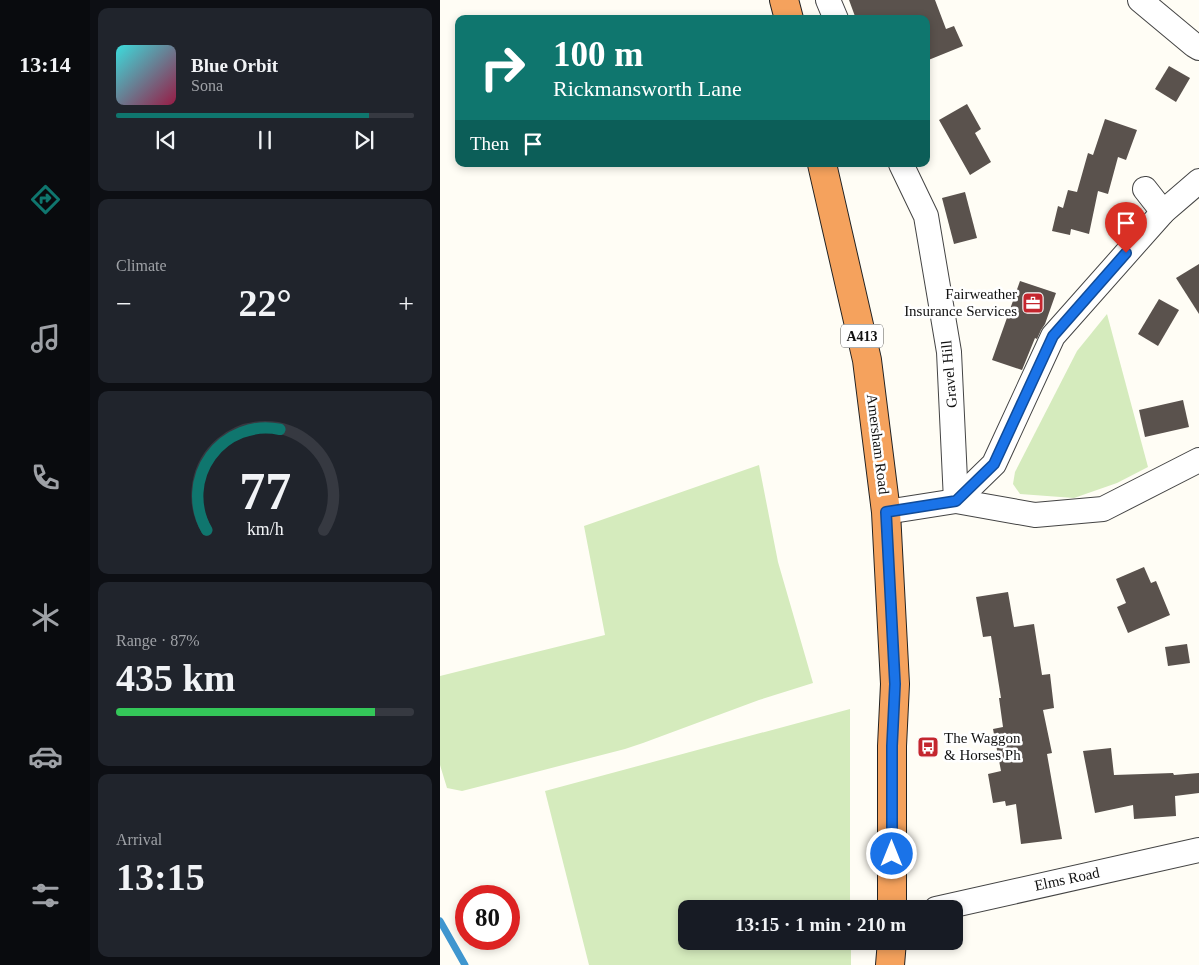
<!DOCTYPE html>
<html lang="en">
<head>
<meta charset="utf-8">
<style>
  :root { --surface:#171b24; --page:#20242c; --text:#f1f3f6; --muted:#9ea1a6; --line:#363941; --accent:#0f766e }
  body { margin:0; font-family:"Times New Roman",serif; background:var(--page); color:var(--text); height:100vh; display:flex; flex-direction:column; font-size:19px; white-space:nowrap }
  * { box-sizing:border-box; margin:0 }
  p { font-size:16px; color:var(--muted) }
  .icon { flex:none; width:28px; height:28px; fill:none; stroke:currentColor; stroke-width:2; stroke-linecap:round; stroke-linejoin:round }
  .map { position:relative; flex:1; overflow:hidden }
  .panel { display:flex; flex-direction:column; gap:8px; padding:8px; background:#0d0f14; width:350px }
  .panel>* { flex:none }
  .guide { position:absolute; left:15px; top:15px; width:475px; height:152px; border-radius:10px; box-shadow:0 2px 8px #0003; background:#0f766e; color:#fff; overflow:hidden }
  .speed { position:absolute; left:15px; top:885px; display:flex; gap:10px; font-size:25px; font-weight:700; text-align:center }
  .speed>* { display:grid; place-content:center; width:65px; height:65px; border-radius:50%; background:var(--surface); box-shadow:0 2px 8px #0003; line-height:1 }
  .speed .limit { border:8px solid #d22; background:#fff; color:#111 }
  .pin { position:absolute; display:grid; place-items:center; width:42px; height:42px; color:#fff; margin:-51px -21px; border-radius:50% 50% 50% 0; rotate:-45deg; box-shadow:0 0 5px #0007 }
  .pin .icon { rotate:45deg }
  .me { position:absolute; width:55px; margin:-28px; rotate:0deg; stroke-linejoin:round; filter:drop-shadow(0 0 4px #0008) }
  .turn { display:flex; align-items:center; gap:18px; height:105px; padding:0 15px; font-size:22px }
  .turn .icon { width:65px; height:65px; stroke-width:2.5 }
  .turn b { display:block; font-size:35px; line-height:42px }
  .then { display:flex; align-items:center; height:48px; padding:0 15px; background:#0003; gap:10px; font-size:19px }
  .big { font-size:38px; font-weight:700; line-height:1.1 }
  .panel .tile { flex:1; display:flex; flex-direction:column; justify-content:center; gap:8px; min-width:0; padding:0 18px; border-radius:10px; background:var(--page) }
  .panel .dial { align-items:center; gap:0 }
  .dial svg { height:130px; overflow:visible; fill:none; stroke:var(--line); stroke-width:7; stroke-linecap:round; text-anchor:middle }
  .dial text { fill:var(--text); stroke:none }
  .song { display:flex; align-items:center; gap:15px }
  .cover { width:60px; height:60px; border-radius:8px; background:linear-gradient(135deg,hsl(180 70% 55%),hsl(340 70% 35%)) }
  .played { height:5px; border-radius:2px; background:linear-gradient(90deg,var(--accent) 85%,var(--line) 85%) }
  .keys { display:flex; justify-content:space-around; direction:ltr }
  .heat { display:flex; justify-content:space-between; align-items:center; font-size:28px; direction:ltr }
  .charge { height:8px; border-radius:4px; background:linear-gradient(90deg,#34c759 87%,var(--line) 0) }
  .trip { position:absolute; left:238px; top:900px; width:285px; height:50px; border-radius:10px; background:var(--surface); box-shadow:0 2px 8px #0003; font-weight:700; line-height:50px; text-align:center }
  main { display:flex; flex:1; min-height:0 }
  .menu { display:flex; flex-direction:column; width:90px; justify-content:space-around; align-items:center; background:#090b0e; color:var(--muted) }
  .menu .icon { width:35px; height:35px }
  .menu .current { color:var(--accent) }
  .menu b { font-size:22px; color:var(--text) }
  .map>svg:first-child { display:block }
</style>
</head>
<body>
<main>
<nav class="menu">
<b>13:14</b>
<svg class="icon current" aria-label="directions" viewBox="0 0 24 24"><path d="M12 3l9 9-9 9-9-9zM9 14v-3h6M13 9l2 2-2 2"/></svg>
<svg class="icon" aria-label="music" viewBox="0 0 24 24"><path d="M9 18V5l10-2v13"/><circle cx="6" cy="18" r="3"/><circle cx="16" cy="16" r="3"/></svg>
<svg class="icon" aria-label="phone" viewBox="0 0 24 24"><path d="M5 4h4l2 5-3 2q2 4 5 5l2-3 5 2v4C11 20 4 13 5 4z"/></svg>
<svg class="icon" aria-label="climate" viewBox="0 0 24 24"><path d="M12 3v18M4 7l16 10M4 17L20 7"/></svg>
<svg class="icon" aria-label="car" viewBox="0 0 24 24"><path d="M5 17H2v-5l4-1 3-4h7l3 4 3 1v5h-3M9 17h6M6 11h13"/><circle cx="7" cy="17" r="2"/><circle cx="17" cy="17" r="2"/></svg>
<svg class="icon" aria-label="filters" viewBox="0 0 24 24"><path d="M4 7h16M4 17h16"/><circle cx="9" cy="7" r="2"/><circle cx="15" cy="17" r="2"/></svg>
</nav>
<section class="panel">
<div class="tile">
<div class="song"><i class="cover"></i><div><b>Blue Orbit</b><p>Sona</p></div></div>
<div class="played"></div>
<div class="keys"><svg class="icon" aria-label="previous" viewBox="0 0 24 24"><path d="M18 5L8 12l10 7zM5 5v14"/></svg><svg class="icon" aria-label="pause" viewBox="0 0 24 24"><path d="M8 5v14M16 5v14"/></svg><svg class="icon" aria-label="next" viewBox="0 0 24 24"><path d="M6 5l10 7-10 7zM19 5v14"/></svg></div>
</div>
<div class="tile"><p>Climate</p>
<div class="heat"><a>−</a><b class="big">22°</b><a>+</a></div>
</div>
<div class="tile dial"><svg viewBox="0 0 100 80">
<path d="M14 69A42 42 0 1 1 86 69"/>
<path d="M14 69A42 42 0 0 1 59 7" stroke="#0f766e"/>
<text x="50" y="56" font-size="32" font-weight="700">77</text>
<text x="50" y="72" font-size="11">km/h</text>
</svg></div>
<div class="tile"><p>Range · 87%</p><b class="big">435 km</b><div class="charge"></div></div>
<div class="tile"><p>Arrival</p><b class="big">13:15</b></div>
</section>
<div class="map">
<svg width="759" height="965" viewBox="0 0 759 965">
  <rect width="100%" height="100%" fill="#fffdf5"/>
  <!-- green -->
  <g fill="#d5ebbd">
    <polygon points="667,314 708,467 677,483 634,498 580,494 573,484 575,472 637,351"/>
    <polygon points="319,465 338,562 373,683 319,700 203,743 185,749 22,791 7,788 0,765 0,676 165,635 144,526"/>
    <polygon points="410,709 410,909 246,909 246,941 411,941 411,965 149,965 105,791"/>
  </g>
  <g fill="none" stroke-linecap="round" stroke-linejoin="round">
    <!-- stream -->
    <polyline stroke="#3f96cf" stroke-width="7" points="0,921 25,965"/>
  </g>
  <!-- building -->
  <g fill="#5a524d">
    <polygon points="409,0 495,0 506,29 514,26 523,46 486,61 486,19 416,19"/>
    <polygon points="729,66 750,78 736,102 715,89"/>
    <polygon points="527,104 541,129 535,133 551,162 530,175 499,120"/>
    <polygon points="665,119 697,130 686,160 678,157 668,194 658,191 649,234 631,229 630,235 612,231 618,206 623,208 628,190 637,192 648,153 653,155"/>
    <polygon points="525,192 537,238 514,244 502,198"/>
    <polygon points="759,264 759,314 736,278"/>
    <polygon points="580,281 616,293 605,324 601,330 597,339 595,338 582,370 552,360"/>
    <polygon points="719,299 739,310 718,346 698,334"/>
    <polygon points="743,400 749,427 705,437 699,410"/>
    <polygon points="704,567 711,583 716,581 730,615 688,633 677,607 686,603 676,579"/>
    <polygon points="568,592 574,627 594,624 602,675 610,674 614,708 603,710 612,753 607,754 622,839 581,844 576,804 566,806 565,801 553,803 548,774 561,771 553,729 563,727 559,698 561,698 551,636 543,637 536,597"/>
    <polygon points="747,644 750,663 728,666 725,647"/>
    <polygon points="671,748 674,775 733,773 734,775 759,773 759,793 735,796 736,816 694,819 693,805 655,813 643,751"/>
  </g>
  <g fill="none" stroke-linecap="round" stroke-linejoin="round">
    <!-- minor casing -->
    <g stroke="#444" stroke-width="26">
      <g id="minor">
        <polyline points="388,0 396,19"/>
        <polyline points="700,0 754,45 759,48"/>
        <polyline points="461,164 486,216 509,352 516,501"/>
        <polyline points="705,189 723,212"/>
        <polyline points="516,501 595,515 663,509 759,460"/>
        <polyline points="446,512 516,501 554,464 613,336 723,212 759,181"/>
        <polyline points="496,909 759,850"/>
      </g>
    </g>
    <!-- highway casing -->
    <g stroke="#222" stroke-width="30">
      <g id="highway">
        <polyline points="344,0 349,19"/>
        <polyline points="382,164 427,360 446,512 455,684 452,746 452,909"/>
        <polyline points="450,965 452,941"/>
      </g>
    </g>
    <!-- minor -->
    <use href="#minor" stroke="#fff" stroke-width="24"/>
    <!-- highway -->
    <use href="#highway" stroke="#f5a25d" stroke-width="28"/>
  </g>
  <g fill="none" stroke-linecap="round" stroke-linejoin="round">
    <!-- route casing -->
    <g stroke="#114b97" stroke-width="12">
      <polyline id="route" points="452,854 452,746 455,684 446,512 516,501 554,464 613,336 686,253"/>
    </g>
    <!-- route -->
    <use href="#route" stroke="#1a73e8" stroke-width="9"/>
  </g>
  <!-- icons -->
  <defs>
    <g id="office-square" transform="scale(1.125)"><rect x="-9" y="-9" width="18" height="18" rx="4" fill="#c4262e" stroke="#fff"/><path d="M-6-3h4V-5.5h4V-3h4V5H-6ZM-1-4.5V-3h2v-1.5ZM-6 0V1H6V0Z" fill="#fff"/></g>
    <g id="bus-square" transform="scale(1.125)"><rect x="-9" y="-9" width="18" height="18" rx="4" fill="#c4262e" stroke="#fff"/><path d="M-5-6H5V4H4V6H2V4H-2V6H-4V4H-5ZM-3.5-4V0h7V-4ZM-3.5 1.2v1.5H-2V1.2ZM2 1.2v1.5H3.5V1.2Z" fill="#fff"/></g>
  </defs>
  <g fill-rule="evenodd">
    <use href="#office-square" x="593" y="303"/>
    <use href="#bus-square" x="488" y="747"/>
  </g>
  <g text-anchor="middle" stroke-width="5" stroke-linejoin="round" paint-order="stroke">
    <!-- shield labels -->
    <rect fill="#fff" stroke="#585858" stroke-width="1" x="401" y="324.5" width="42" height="23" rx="4"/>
    <g font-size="14" font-weight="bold" fill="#111">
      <text x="422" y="341">A413</text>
    </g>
    <!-- poi labels -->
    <g font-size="15" fill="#111" stroke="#fff" text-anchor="end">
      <text x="577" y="299">Fairweather<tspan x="577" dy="17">Insurance Services</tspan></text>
      <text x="504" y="743" text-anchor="start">The Waggon<tspan x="504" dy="17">&amp; Horses Ph</tspan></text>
    </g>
    <!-- street labels -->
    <g font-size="15" fill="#111" stroke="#fff">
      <text transform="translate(509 374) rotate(-95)" y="5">Gravel Hill</text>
      <text transform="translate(438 444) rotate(83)" y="5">Amersham Road</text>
      <text transform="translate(627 879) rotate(-12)" y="5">Elms Road</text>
    </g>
  </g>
</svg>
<div class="speed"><div class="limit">80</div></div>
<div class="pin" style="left:686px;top:253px;background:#d93025"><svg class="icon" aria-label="arrive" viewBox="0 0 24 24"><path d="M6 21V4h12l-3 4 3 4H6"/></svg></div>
<svg class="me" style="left:452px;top:854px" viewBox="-20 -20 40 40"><circle r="17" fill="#1a73e8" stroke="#fff" stroke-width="3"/><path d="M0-11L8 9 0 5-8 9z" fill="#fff"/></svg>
<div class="trip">13:15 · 1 min · 210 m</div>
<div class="guide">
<div class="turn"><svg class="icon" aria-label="right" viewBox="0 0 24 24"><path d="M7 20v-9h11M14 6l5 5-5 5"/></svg><div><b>100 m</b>Rickmansworth Lane</div></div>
<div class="then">Then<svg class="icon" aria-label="arrive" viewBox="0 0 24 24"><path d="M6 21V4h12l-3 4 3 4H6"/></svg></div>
</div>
</div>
</main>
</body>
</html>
